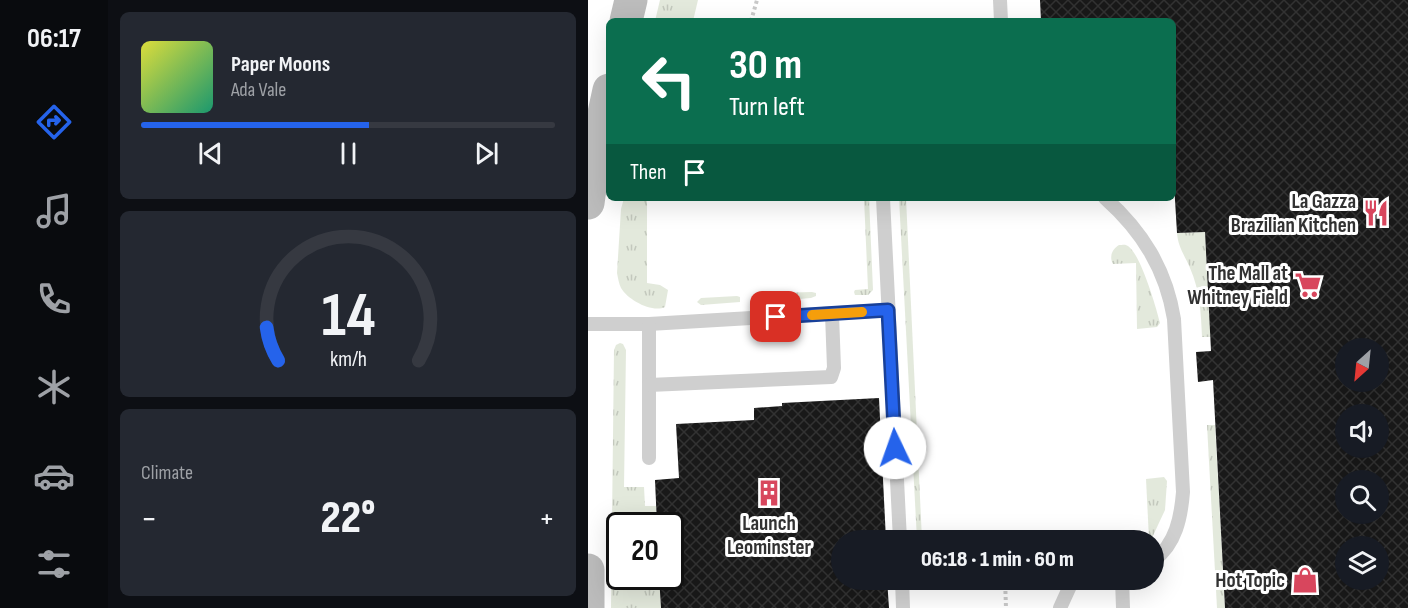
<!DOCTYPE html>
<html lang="en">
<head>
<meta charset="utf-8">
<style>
  :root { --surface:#171b24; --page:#242831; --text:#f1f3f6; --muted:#9ea1a6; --line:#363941; --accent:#2563eb }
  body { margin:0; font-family:"Sofia Sans Condensed",sans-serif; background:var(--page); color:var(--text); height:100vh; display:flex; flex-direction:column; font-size:22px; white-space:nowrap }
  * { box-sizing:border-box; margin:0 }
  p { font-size:20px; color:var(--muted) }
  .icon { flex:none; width:33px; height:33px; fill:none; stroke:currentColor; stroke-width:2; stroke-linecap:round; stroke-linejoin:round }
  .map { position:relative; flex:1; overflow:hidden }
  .sheet { display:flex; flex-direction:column; gap:12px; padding:12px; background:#0d0f14; width:480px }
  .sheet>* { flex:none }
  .guide { position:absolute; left:18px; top:18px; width:570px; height:183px; border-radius:9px; box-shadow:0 6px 24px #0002; background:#0b6e4f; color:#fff; overflow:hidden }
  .needle { width:39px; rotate:207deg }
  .tools { position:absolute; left:747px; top:338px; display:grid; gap:12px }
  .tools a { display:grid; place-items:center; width:54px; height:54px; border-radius:50%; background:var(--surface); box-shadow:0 6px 24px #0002; font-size:30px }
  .speed { position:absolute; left:18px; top:512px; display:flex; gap:12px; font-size:30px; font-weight:700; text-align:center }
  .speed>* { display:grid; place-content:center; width:78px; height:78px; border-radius:50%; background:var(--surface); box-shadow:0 6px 24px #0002; line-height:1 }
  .speed .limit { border:3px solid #111; border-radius:9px; background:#fff; color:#111 }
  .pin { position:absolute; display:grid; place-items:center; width:51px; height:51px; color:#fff; margin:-26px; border-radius:12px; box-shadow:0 3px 9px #0006 }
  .me { position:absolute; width:66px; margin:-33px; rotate:357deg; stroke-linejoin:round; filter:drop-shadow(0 0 4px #0008) }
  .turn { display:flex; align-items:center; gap:21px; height:126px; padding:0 24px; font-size:27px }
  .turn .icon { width:78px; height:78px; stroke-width:2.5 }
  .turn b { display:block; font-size:42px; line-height:51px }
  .then { display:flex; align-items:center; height:57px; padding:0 24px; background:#0003; gap:12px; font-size:22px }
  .big { font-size:45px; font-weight:800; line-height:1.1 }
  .sheet .card { flex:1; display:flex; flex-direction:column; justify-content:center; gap:9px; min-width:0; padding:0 21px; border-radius:9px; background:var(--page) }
  .sheet .dial { align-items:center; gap:0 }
  .dial svg { height:156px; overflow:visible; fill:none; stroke:var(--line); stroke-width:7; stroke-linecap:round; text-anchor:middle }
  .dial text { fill:var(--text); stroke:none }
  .song { display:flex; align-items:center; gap:18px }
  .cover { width:72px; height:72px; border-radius:9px; background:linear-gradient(135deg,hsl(60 70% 55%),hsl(160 70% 35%)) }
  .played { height:6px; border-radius:3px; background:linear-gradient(90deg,var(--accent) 55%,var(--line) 55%) }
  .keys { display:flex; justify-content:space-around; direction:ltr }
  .heat { display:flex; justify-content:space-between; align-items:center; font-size:33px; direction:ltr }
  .trip { position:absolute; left:243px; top:530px; width:333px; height:60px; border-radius:30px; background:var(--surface); box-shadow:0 6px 24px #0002; font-weight:800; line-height:60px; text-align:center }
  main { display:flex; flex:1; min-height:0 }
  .dock { display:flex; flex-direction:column; width:108px; justify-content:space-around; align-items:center; background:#090b0e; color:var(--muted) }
  .dock .icon { width:42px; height:42px }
  .dock .selected { color:var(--accent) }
  .dock b { font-size:27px; color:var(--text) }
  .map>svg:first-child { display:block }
</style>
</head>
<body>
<main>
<nav class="dock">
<b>06:17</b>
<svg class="icon selected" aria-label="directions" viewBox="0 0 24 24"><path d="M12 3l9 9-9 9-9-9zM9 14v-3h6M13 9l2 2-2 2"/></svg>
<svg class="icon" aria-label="music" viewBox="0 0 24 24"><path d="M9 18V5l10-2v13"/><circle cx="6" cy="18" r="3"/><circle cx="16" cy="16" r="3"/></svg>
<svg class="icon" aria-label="phone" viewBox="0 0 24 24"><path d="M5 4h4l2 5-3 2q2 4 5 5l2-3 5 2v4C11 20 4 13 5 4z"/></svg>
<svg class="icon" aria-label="climate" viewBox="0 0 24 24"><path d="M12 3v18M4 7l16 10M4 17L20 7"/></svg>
<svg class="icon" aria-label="car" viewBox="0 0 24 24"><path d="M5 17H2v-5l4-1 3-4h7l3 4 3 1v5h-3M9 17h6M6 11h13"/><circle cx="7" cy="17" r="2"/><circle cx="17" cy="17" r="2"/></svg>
<svg class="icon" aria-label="filters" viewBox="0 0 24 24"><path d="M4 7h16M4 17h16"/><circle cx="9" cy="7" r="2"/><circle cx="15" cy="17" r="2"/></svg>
</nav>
<section class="sheet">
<div class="card">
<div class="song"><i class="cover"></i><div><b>Paper Moons</b><p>Ada Vale</p></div></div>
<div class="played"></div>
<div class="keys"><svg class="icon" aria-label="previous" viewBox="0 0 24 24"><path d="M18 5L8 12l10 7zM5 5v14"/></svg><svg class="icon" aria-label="pause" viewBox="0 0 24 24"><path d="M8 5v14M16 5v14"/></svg><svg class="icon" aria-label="next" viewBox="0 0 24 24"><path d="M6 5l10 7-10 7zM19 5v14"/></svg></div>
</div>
<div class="card dial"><svg viewBox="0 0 100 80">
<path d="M14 69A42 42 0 1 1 86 69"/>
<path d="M14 69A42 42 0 0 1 8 52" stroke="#2563eb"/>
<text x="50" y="56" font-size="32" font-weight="700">14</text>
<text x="50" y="72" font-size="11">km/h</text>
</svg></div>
<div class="card"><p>Climate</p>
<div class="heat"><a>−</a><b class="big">22°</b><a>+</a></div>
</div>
</section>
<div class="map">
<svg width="820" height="608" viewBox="0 0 820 608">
  <defs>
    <pattern id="grass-tufts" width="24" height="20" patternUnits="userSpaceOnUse" patternTransform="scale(1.5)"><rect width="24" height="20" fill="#e3e9dc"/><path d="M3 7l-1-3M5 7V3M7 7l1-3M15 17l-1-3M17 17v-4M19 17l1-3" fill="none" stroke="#c3c8bd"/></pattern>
    <pattern id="building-cross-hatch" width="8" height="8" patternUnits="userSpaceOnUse" patternTransform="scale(1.5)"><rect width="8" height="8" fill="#191919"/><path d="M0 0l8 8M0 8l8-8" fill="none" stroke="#323232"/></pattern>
  </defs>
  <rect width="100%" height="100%" fill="#fff"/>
  <!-- grass -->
  <g fill="url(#grass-tufts)">
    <polygon points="72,0 110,0 105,21 67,21"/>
    <path d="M36 198H59V283L72 285 80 290 77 307C64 313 40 300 33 288 31 284 30 278 29 273L33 209Z"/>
    <polygon points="276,198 281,198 285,290 280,295 267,295 266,292 267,290 280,289"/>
    <polygon points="311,198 318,198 334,540 329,540"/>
    <path d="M617 232 623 337H614C613 313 612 291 602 268 597 256 590 247 589 233Z"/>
    <path d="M531 245C535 245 537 244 540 246 553 255 568 307 572 323L569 327 549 329 548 263 525 264C521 257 524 249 531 245Z"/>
    <polygon points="224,292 228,293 228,296 223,298 188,301 184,297 188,293"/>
    <polygon points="149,296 152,297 152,302 113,305 109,302 113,298"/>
    <polygon points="32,343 35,344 38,350 36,487 56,487 57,506 68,506 69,525 32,525 32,576 71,576 73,608 23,608 26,350 28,345"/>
    <polygon points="619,425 627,425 637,608 629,608"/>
    <polygon points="576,477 579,481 577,510 563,540 561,539 558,479"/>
  </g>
  <!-- building -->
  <g fill="url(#building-cross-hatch)" fill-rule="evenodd">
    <path d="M452 0H820V608H637L625 380 610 382 608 352 623 351 617 232 589 233 585 167V21H453ZM758 348H790V381H758ZM758 414H790V447H758ZM758 480H790V513H758ZM758 546H790V579H758Z"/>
    <polygon points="291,398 298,540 254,540 254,579 299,579 301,608 73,608 71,576 82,576 82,525 69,525 67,480 91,478 88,424 166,420 166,408 194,406 194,403"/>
  </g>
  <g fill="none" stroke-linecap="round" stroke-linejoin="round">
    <!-- path -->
    <g stroke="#c9c9c9" stroke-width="4" stroke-dasharray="3 3" stroke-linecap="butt">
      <polyline points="163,21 169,0"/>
      <polyline points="417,579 418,608"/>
      <polyline points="372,580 400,579"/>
    </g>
    <!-- lane -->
    <g stroke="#cfcfcf" stroke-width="14">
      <polyline points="412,0 413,21"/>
      <polyline points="295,198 312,540"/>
      <path d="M517 198C554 231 578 269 586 319L595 492C593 517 588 544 566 560"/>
      <polyline points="0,324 61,324 301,310"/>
      <polyline points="61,324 61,458"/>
      <polyline points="61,385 243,377 246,368 244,314"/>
      <polyline points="314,579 315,608"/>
      <polyline points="534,579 535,608"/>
      <polyline points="472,608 482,586 488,579"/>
    </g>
    <!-- secondary -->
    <g stroke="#bcbcbc" stroke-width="33">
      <polyline points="38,21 43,0"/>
      <polyline points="0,203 6,159 21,90"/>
      <polyline points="0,570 0,608"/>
    </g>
  </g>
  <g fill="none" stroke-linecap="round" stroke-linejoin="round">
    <!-- route casing -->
    <g stroke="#184099" stroke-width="15">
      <polyline id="route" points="188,317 300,310 307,448"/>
    </g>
    <!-- route -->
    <use href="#route" stroke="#2563eb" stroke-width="10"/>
    <!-- slow -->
    <polyline stroke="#f59e0b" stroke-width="10" points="224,315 274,312"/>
  </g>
  <!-- icons -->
  <defs>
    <g id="restaurant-bare" transform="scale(2.07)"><path d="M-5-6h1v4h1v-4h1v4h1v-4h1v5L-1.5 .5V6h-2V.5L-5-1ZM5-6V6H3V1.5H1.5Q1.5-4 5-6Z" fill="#d8465d" stroke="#fff" stroke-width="2.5" paint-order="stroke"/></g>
    <g id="supermarket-bare" transform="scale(2.07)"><path d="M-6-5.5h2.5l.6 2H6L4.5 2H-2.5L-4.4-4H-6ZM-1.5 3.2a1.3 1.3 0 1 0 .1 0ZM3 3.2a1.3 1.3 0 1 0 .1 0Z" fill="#d8465d" stroke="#fff" stroke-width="2.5" paint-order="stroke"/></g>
    <g id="building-bare" transform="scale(2.07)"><path d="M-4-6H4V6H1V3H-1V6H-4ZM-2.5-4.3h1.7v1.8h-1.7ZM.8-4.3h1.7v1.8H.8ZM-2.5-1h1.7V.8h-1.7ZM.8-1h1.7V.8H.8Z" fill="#d8465d" stroke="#fff" stroke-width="2.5" paint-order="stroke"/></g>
    <g id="shop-bare" transform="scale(2.07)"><path d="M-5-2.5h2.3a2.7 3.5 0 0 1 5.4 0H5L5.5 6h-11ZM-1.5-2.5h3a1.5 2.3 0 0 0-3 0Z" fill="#d8465d" stroke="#fff" stroke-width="2.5" paint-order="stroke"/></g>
  </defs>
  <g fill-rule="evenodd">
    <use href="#restaurant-bare" x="788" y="213"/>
    <use href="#supermarket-bare" x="720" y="285"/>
    <use href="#building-bare" x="181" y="493"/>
    <use href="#shop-bare" x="717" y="580"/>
  </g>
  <g text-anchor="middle" stroke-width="6" stroke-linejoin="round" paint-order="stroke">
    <!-- poi labels -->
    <g font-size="21" font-weight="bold" fill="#323232" stroke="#fff" text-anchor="end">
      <text x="768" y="208">La Gazza<tspan x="768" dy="24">Brazilian Kitchen</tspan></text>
      <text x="700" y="280">The Mall at<tspan x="700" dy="24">Whitney Field</tspan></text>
      <text x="181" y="530" text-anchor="middle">Launch<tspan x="181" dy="24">Leominster</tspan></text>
      <text x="697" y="587">Hot Topic</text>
    </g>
  </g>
</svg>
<div class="tools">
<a><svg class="needle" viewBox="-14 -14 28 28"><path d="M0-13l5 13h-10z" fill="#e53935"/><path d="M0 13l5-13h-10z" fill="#9ea1a6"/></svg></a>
<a><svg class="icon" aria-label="sound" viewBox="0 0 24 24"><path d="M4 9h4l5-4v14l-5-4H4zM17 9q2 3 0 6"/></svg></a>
<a><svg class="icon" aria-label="search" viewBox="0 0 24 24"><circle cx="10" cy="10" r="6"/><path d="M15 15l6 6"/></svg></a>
<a><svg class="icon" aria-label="layers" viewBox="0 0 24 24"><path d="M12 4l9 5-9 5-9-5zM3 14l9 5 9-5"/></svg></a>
</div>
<div class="speed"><div class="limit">20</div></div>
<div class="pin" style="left:188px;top:317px;background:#d93025"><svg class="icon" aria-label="arrive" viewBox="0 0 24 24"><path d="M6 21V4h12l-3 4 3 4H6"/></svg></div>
<svg class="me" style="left:307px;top:448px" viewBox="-20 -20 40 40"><circle r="19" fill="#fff"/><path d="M0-13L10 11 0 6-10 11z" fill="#2563eb"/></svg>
<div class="trip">06:18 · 1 min · 60 m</div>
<div class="guide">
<div class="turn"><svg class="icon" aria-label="left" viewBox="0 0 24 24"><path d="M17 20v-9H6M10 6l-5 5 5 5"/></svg><div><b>30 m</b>Turn left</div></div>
<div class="then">Then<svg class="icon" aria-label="arrive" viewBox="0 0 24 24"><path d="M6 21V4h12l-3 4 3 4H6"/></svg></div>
</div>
</div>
</main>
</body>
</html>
